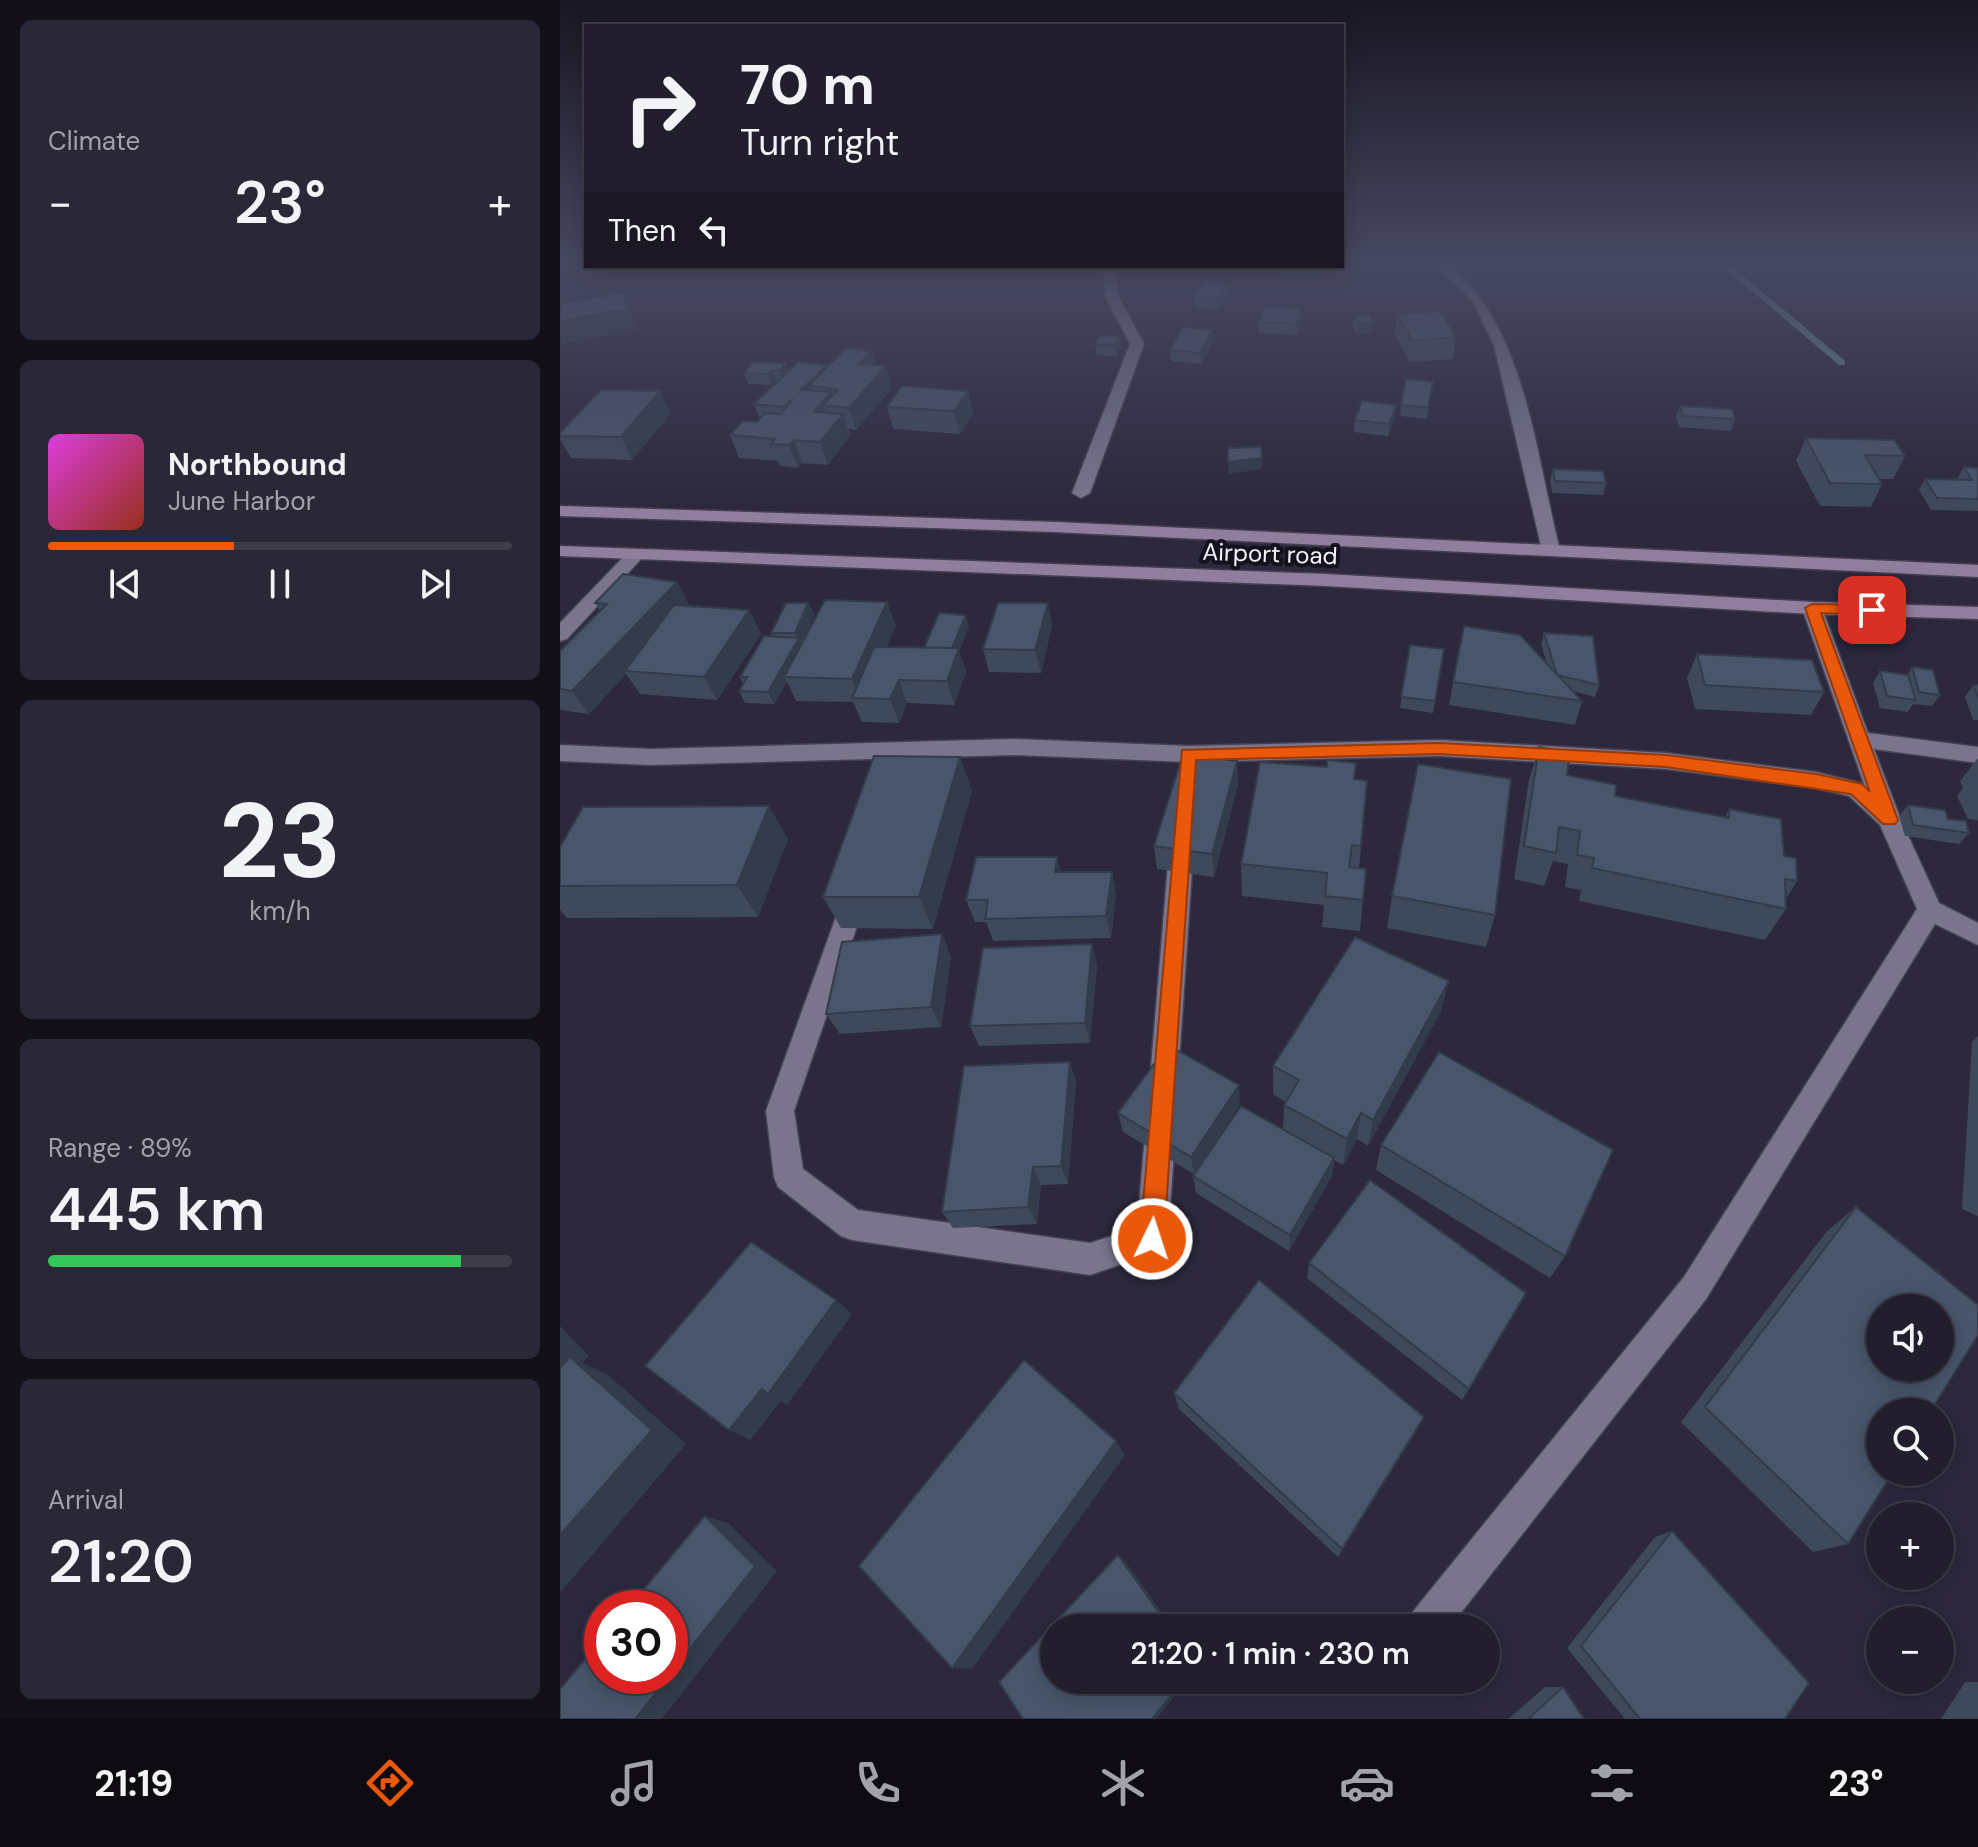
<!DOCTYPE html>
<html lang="en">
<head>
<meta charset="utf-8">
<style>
  :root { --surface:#221e2e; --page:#2a2736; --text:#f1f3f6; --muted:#a2a2aa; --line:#3f3c4a; --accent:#ea580c }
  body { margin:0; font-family:"DM Sans",sans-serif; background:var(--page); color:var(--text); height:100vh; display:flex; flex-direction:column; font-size:30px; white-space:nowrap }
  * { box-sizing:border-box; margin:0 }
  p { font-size:26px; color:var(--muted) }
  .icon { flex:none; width:44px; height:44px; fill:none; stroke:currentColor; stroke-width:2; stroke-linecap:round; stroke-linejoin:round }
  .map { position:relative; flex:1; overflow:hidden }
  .drawer { display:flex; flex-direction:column; gap:20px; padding:20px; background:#131019; width:560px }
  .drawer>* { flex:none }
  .hud { position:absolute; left:24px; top:24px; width:760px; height:244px; border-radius:0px; box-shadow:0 4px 20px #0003,0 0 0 2px var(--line); background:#221e2e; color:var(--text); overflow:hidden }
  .tools { position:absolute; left:1306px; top:1294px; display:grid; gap:16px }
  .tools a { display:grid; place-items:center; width:88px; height:88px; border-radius:50%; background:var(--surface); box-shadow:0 4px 20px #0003,0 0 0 2px var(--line); font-size:40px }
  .speed { position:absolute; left:24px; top:1590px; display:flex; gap:16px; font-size:40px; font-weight:700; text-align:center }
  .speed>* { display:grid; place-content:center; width:104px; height:104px; border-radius:50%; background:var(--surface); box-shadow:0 4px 20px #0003,0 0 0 2px var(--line); line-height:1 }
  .speed .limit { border:12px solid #d22; background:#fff; color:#111 }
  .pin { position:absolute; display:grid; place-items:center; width:68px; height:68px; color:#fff; margin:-34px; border-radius:16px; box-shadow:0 4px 12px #0006 }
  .me { position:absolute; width:88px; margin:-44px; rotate:4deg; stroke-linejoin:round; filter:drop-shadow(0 0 6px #0008) }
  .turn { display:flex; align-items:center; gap:28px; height:168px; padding:0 24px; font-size:36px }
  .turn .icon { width:104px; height:104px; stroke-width:2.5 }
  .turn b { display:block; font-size:56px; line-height:68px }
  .then { display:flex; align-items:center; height:76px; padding:0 24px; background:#0003; gap:16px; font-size:30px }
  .big { font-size:60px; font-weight:600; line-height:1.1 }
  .drawer .tile { flex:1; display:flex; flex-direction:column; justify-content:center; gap:12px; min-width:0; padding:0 28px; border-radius:12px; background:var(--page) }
  .drawer .dial { align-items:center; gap:0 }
  .dial b { font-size:104px; line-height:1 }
  .song { display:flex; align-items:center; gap:24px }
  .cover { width:96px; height:96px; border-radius:12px; background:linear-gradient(135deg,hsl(300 70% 55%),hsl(10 70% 35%)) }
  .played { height:8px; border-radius:4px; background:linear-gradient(90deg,var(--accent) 40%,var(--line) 40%) }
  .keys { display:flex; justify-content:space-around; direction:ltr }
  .heat { display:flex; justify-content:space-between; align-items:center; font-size:44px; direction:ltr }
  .charge { height:12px; border-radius:6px; background:linear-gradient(90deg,#34c759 89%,var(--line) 0) }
  .trip { position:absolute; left:480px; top:1614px; width:460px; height:80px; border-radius:40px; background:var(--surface); box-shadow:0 4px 20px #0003,0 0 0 2px var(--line); font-weight:600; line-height:80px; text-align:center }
  .dock { display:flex; height:128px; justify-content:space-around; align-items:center; background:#0e0c12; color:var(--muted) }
  .dock .icon { width:56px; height:56px }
  .dock .current { color:var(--accent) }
  .dock b { font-size:36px; color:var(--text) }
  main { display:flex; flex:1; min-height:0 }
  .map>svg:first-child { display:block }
</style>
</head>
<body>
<main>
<section class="drawer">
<div class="tile"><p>Climate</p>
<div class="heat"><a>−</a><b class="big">23°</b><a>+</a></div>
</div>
<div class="tile">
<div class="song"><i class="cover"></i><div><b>Northbound</b><p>June Harbor</p></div></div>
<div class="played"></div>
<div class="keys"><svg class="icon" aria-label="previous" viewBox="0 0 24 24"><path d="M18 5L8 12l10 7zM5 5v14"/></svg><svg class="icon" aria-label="pause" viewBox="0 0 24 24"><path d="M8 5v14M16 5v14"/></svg><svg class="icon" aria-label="next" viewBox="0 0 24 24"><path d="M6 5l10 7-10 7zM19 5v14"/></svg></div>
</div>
<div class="tile dial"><b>23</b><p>km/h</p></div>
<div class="tile"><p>Range · 89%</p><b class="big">445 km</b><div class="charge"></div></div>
<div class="tile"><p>Arrival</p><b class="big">21:20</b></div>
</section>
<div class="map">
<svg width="1418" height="1719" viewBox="0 0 1418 1719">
  <rect width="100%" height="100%" fill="#2d283d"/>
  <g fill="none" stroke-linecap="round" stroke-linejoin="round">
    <!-- stream -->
    <polygon fill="#648290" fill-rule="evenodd" points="1161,265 1170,265 1285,361 1285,365 1279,365"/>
    <!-- minor casing -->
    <g stroke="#464253" stroke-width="3">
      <g id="minor">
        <path d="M877 265H890C966 329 976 457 1000 550L997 554 991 555 982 550 934 345 913 302Z"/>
        <polygon points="544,266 556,266 558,296 584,344 530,493 521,498 512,493 570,344 545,296"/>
        <polygon points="76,549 85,554 82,558 7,639 0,641 0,623 70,550"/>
        <polygon points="1252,602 1262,608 1308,733 1418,747 1418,763 1314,749 1341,820 1379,903 1418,923 1418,945 1375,924 1146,1299 889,1628 846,1628 851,1614 1124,1277 1357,909 1320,825 1289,796 1256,788 1106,769 879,756 628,762 453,755 91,765 0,761 0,745 91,749 453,739 628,746 879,740 1106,753 1256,772 1304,784 1242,608"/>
        <polygon points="622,831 630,834 634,840 618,1079 614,1088 604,1092 594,1088 590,1079 610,840 614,834"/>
        <polygon points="294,890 303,893 306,900 234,1111 243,1169 298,1210 530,1243 577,1228 586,1123 591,1113 601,1109 611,1113 616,1123 608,1239 603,1250 530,1275 292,1240 281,1236 218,1187 214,1177 206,1111 282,900 285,893"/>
      </g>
    </g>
    <!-- secondary casing -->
    <g stroke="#464253" stroke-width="3">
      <g id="secondary">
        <polygon points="0,506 495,522 1418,565 1418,577 495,532 0,516"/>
        <polygon points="0,546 766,574 1252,602 1418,607 1418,619 1252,614 766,586 0,556"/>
      </g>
    </g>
    <!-- minor -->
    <use href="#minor" fill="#7a758d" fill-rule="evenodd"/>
    <!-- secondary -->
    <use href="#secondary" fill="#917e9e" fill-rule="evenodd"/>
  </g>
  <!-- wall -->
  <g fill="#3e495c">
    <polygon points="719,266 761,266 761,280 721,281"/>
    <polygon points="668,285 668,295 658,310 634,307 634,297"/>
    <polygon points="837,314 896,337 893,359 850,362 835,335"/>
    <polygon points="794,316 812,333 797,334 793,327"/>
    <polygon points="741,320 737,335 699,333 699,322"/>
    <polygon points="540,335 561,347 557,356 537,355 535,344"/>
    <polygon points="653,341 641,364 611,361 610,350"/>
    <polygon points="312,351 316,366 332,388 296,430 288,429 290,436 268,465 242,463 238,468 220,466 218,461 179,458 170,435 197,422 200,419 194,404 218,381 216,381 212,385 189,384 184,373 193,362 229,371 268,367"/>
    <polygon points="873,382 867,419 840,416 841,405"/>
    <polygon points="408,391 413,413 400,434 333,429 327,407"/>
    <polygon points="1120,406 1175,419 1171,431 1119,427 1116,417"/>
    <polygon points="111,413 72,460 11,458 0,439 0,433"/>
    <polygon points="835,417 828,436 794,432 795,420"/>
    <polygon points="1246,438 1345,456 1333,479 1319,479 1322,484 1311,507 1260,506 1236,461"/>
    <polygon points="1404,467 1418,468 1418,511 1371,510 1359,490 1365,479 1398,480 1397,479"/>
    <polygon points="993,469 1046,483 1043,495 992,493 990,480"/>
    <polygon points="117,582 129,605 129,606 189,610 201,634 157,700 80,694 66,674 29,714 0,710 0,651 40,611 35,603"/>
    <polygon points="327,602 336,626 326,647 364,648 409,627 399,651 406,672 394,705 347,703 339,723 302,722 293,702 236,701 227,682 214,704 185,703 179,691 183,684 180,677 213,637 211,633 248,603 254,615 242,644"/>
    <polygon points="488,603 492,626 481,673 429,672 423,649"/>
    <polygon points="904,626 987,664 981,645 984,633 1039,685 1035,697 1013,691 1022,701 1015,725 889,705"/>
    <polygon points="850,645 884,649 873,713 840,708"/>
    <polygon points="1137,654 1264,692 1251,715 1135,709 1127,678"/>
    <polygon points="1352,667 1380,695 1372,706 1353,704 1348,712 1320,708 1313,683 1320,671 1348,675"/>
    <polygon points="1413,685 1418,685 1418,720 1413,720 1405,697"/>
    <polygon points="979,747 1007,775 1055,796 1165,817 1169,809 1224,856 1237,881 1226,899 1226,909 1205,940 1019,901 1021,890 1005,887 1008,864 993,861 984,886 954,879 969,780"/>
    <polygon points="1418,758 1418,821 1417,820 1408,819 1397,796 1403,788 1400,781"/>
    <polygon points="677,761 678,784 654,877 597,869 594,846"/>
    <polygon points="795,779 807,781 799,868 803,900 800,931 762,927 764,905 682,896 681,864"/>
    <polygon points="412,790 373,929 281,928 263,897"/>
    <polygon points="1348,805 1388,819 1409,833 1399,844 1345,836 1339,816"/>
    <polygon points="228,839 198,917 7,918 0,910 0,847"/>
    <polygon points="552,872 556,894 551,938 433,941 426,922 415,922 406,900"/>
    <polygon points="832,896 935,915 926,947 827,928"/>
    <polygon points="532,944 537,965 530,1043 419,1046 410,1026"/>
    <polygon points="391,956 381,1027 280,1034 266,1014"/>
    <polygon points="881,1011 808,1146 797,1139 783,1165 774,1160 772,1176 729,1251 636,1193 633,1176 723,1130 724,1105 726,1102 713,1094 713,1066"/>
    <polygon points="1418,1036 1418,1216 1402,1209 1412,1042"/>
    <polygon points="516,1081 508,1184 481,1185 477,1224 393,1228 382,1212"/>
    <polygon points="680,1104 634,1174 563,1132 558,1113"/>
    <polygon points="821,1145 1005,1256 990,1278 816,1170"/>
    <polygon points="1296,1207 1288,1544 1253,1552 1121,1422 1267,1231"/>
    <polygon points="749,1263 909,1389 902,1400 747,1278"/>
    <polygon points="614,1393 856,1432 778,1557 619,1409"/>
    <polygon points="1112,1531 1225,1719 1065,1719 1007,1648 1095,1537"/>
    <polygon points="1405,1682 1418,1682 1418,1719 1381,1719"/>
    <polygon points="985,1687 1003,1687 1024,1719 948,1719"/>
  </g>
  <!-- shaded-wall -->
  <g fill="#323c4b">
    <polygon points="668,285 668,295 658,310 657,299"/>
    <polygon points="0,287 3,293 0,316"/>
    <polygon points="62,293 72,314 77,330 1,344 0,321"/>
    <polygon points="741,309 741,320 737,335 737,324"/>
    <polygon points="813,322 812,333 797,334 798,323"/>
    <polygon points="652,330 653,341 641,364 640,353"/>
    <polygon points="560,336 561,347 557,356 555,345"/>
    <polygon points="312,351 318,372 299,364"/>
    <polygon points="226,363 230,374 224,381 220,370"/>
    <polygon points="267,365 274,387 249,385 256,405 241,390"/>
    <polygon points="326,366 332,388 296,430 289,408"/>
    <polygon points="212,370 216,381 212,385 208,374"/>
    <polygon points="100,391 111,413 72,460 61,437"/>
    <polygon points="408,391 413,413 400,434 394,411"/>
    <polygon points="271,392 276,407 263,405 270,424 254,412"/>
    <polygon points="836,405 835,417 828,436 829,424"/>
    <polygon points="283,414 290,436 268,465 260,442"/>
    <polygon points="234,440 242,463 238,468 229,445"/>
    <polygon points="702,458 702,469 669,474 668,462"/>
    <polygon points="117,582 129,605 69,671 65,671 66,674 29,714 12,691"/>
    <polygon points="327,602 336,626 304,699 300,699 292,679"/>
    <polygon points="248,603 254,615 241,643 244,650 224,677 227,682 214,704 208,692 238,640 235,633"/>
    <polygon points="488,603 492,626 481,673 475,650"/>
    <polygon points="189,610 201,634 157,700 144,677"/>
    <polygon points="406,615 409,627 399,651 406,672 394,705 387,681 389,656"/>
    <polygon points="339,680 347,703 339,723 330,699"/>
    <polygon points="400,757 412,790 373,929 359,897"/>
    <polygon points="677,761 678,784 654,877 652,854"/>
    <polygon points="209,806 228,839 198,917 177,885"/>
    <polygon points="497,857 503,879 495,872"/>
    <polygon points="552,872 556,894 551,938 546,916"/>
    <polygon points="382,934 391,956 381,1027 371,1007"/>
    <polygon points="532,944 537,965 530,1043 525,1023"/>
    <polygon points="889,981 881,1011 808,1146 813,1120"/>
    <polygon points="510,1062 516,1081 508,1184 501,1166"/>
    <polygon points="679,1085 680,1104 634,1174 631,1157"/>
    <polygon points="801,1113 797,1139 783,1165 787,1139"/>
    <polygon points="774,1158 772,1176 729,1251 730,1235"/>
    <polygon points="473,1167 481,1185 477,1224 468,1207"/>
    <polygon points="276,1300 292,1314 227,1405 221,1401 190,1440 169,1430"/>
    <polygon points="0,1326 29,1356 22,1363 48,1375 126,1444 0,1593"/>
    <polygon points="556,1441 565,1455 412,1669 392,1668"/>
    <polygon points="145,1516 168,1523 217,1571 102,1719 75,1719 109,1676 110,1676"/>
    <polygon points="558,1555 564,1560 613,1628 610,1628"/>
    <polygon points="624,1680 628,1680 596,1719 592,1719"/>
  </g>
  <!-- building -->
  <g fill="#48556b" stroke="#323c4b" stroke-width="2" fill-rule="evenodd">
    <polygon points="644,282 668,285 657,299 634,297"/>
    <polygon points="62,293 67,309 0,321 0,304"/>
    <polygon points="704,307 741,309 737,324 699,322"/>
    <polygon points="880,311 896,337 852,341 837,314"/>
    <polygon points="809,315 813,322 798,323 794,316"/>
    <polygon points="623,327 652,330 640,353 610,350"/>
    <polygon points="540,335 560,336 555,345 535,344"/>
    <polygon points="286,348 312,351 299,364 326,366 289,408 263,405 278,390 249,385"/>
    <polygon points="193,362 226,363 220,370 212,370 208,374 184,373"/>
    <polygon points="238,362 267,365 241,390 271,392 254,412 283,414 260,442 234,440 229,445 211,444 215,439 170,435 183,421 197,422 205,413 221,414 233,399 223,407 194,404"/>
    <polygon points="846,379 873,382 868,408 841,405"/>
    <polygon points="342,386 408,391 394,411 327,407"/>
    <polygon points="41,390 100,391 61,437 0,436 0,433"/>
    <polygon points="802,401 836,405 829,424 795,420"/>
    <polygon points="1120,406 1172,409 1175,419 1123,416"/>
    <polygon points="1246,438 1334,440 1345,456 1305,455 1322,484 1270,483"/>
    <polygon points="701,447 702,458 668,462 668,448"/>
    <polygon points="1404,467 1418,468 1418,499 1377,498 1365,479 1412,480"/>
    <polygon points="993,469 1043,471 1046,483 995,481"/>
    <polygon points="63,574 117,582 12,691 0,689 0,651 47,604 35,603"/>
    <polygon points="265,600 327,602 292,679 224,677"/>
    <polygon points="226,603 248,603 235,633 211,633"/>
    <polygon points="438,603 488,603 475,650 423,649"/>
    <polygon points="114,605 189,610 144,677 65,671"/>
    <polygon points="379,613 406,615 392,648 364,648"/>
    <polygon points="904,626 960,635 1022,701 893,682"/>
    <polygon points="984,633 1033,636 1039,685 997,675"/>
    <polygon points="204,636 239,638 208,692 179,691 187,677 180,677"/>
    <polygon points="850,645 884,649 875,701 841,697"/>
    <polygon points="314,647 399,648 387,681 339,680 330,699 292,698"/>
    <polygon points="1137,654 1252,660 1264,692 1145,685"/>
    <polygon points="1352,667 1373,670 1380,695 1359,692"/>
    <polygon points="1320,671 1348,675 1356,700 1327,696"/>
    <polygon points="1413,685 1418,685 1418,697"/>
    <polygon points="979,747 1010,753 1007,775 1056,785 1055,796 1169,818 1169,809 1221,819 1224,856 1236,858 1237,881 1225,879 1226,909 1032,868 1034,858 1017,855 1020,831 999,827 996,853 964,846"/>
    <polygon points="623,754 677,761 652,854 594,846"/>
    <polygon points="314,756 400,757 359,897 263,897"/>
    <polygon points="767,760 796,763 794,779 807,781 801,846 792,845 789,867 806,869 803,900 765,896 767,873 681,864 700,762 767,767"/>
    <polygon points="858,764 951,779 935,915 832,896"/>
    <polygon points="1348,805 1385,810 1388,819 1406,821 1409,833 1353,825"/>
    <polygon points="209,806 177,885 0,886 0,847 23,807"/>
    <polygon points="416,857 497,857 495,872 552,872 546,916 425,919 428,900 406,900"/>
    <polygon points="382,934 371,1007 266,1014 282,942"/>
    <polygon points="795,937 889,981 813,1120 801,1113 787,1139 724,1105 739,1080 713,1066"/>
    <polygon points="532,944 525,1023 410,1026 423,948"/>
    <polygon points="608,1045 679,1085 631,1157 558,1113"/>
    <polygon points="879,1052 1053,1150 1005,1256 821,1145"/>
    <polygon points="510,1062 501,1166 473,1167 468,1207 382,1212 404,1066"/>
    <polygon points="681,1106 774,1158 730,1235 633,1176"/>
    <polygon points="810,1180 966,1293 909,1389 749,1263"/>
    <path d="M1296 1207 1418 1305V1335L1370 1412H1320V1472H1333L1288 1544 1145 1407ZM1320 1308H1380V1368H1320Z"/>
    <polygon points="191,1242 276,1300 208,1394 202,1389 169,1430 85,1366"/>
    <polygon points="699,1280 864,1417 782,1549 614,1393"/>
    <polygon points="10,1357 92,1430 0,1535 0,1368"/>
    <polygon points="464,1360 556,1441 392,1668 299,1566"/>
    <polygon points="145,1516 195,1566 110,1674 110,1608 68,1608"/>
    <polygon points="1112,1531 1249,1683 1225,1719 1080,1719 1021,1646"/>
    <polygon points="558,1555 610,1628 494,1628 494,1680 624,1680 592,1719 463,1719 439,1682"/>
    <polygon points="42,1639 42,1676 109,1676 75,1719 0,1719 0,1689"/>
    <polygon points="1003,1687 1024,1719 968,1719"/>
  </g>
  <!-- sky -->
  <linearGradient id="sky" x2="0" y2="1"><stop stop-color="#191622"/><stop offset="0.52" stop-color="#464862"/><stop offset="1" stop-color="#464862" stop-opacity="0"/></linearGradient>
  <rect width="1418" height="505" fill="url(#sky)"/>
  <!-- route -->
  <polygon fill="#ea580c" stroke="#983908" stroke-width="2" points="1252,604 1312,605 1319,610 1312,615 1261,613 1338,820 1335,824 1323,824 1291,794 1106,767 879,754 636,760 604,1239 600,1248 592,1251 584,1248 580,1239 622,750 879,743 1106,755 1256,774 1302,784 1310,792 1245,608"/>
  <g text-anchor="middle" stroke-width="8" stroke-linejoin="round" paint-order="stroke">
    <!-- far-street labels -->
    <g font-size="24" fill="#f4f2fd" stroke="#14121c">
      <text transform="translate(710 554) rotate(2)" y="8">Airport road</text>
    </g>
  </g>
</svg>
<div class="tools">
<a><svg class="icon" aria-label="sound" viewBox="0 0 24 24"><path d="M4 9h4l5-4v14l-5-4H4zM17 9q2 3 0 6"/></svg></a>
<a><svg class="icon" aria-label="search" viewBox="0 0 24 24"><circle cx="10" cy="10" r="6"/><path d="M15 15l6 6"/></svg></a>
<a>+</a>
<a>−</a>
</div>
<div class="speed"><div class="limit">30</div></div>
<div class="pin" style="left:1312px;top:610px;background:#d93025"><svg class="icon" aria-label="arrive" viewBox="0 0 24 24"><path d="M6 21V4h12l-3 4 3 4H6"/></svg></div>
<svg class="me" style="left:592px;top:1239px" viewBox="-20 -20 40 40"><circle r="17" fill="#ea580c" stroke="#fff" stroke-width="3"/><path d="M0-11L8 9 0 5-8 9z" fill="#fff"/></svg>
<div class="trip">21:20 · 1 min · 230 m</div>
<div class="hud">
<div class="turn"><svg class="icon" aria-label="right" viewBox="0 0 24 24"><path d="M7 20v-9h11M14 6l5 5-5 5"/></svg><div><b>70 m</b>Turn right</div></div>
<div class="then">Then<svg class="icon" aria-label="left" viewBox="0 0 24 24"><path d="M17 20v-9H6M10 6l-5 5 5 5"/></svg></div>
</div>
</div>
</main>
<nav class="dock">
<b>21:19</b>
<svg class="icon current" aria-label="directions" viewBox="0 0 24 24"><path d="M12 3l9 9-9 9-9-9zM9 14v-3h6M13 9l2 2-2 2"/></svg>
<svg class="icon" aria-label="music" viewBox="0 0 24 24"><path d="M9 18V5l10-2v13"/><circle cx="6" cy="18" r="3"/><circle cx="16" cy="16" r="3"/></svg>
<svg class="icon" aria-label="phone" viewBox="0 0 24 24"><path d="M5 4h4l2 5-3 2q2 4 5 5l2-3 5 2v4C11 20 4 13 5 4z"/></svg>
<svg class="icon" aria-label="climate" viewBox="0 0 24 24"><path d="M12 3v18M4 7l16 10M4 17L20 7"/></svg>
<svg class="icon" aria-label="car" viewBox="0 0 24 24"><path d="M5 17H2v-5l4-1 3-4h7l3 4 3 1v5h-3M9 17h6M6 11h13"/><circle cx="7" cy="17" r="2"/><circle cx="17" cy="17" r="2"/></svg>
<svg class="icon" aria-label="filters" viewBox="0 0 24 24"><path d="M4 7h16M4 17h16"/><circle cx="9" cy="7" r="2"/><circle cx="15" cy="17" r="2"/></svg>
<b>23°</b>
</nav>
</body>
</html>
